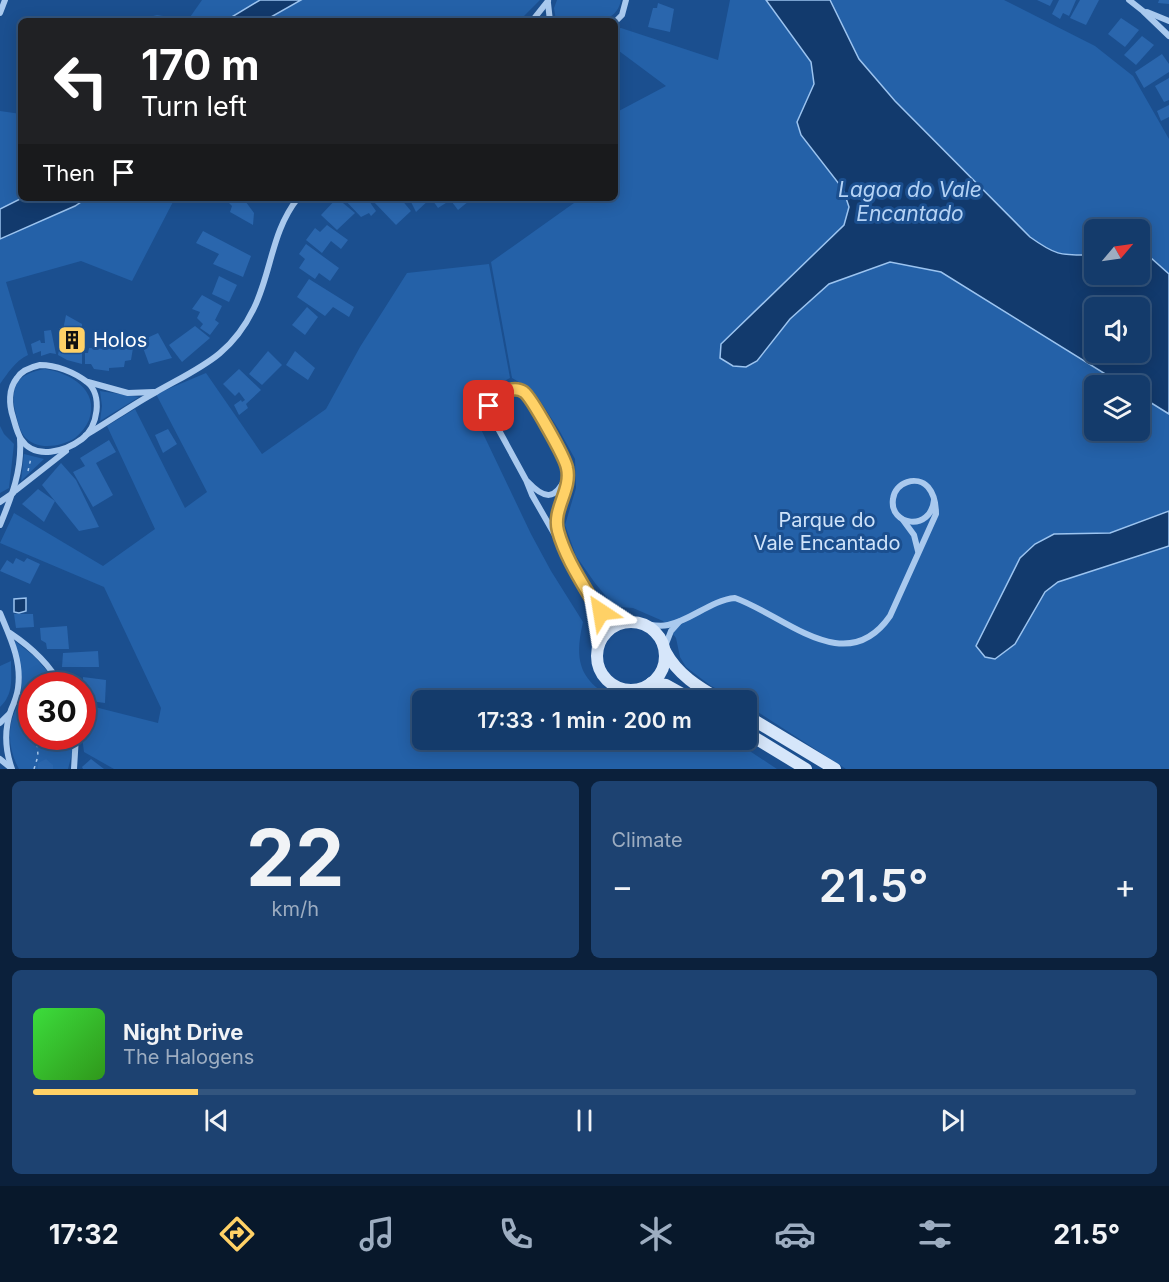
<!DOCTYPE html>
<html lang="en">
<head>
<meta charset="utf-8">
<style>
  :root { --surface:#143b6b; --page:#1d4271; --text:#f1f3f6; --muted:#9dadc1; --line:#33557e; --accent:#ffd166 }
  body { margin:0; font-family:Inter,sans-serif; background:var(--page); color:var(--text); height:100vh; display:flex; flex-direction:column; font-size:22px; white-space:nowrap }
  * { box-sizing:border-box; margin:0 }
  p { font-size:20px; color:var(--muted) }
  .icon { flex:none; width:33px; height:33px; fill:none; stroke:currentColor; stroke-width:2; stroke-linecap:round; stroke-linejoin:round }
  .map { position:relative; height:769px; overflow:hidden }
  .details { display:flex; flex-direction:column; gap:12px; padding:12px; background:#0b203b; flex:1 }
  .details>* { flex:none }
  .hud { position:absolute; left:18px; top:18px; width:600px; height:183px; border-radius:9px; box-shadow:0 3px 15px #0003,0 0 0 2px var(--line); background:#202124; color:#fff; overflow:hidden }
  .needle { width:39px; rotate:61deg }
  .tools { position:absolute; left:1084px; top:219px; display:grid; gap:12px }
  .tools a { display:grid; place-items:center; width:66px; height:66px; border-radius:9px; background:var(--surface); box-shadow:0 3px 15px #0003,0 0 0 2px var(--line); font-size:30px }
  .speed { position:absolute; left:18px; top:672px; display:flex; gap:12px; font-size:30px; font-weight:700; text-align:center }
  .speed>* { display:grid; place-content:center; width:78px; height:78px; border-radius:50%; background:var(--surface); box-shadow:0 3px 15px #0003,0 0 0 2px var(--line); line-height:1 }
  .speed .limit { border:9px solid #d22; background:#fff; color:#111 }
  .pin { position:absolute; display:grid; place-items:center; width:51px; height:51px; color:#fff; margin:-26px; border-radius:12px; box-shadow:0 3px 9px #0006 }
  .me { position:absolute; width:66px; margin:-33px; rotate:327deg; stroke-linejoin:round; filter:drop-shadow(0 0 4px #0008) }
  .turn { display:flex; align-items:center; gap:21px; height:126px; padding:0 24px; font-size:27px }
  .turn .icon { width:78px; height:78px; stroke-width:2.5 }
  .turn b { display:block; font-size:42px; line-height:51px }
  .then { display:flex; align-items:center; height:57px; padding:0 24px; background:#0003; gap:12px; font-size:22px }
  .big { font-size:45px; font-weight:600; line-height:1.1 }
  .details .tile { flex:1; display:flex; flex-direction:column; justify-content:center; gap:9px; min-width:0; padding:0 21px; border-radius:9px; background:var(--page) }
  .details .dial { align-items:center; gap:0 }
  .dial b { font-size:78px; line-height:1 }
  .song { display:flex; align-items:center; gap:18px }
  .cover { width:72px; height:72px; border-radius:9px; background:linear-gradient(135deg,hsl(120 70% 55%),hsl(110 70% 35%)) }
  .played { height:6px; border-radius:3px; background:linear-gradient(90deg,var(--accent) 15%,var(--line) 15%) }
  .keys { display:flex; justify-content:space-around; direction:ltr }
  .heat { display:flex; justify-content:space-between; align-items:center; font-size:33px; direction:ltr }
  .details .tiles { flex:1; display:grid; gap:12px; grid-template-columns:1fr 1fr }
  .tile:last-child { grid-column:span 2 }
  .trip { position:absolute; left:412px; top:690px; width:345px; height:60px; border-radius:9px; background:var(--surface); box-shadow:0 3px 15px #0003,0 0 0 2px var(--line); font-weight:600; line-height:60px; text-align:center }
  .dock { display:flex; height:96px; justify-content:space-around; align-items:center; background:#08182b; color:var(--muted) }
  .dock .icon { width:42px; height:42px }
  .dock .current { color:var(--accent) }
  .dock b { font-size:27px; color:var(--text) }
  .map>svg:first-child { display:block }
</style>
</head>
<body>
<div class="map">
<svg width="1169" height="769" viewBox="0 0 1169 769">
  <rect width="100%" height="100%" fill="#1b4f8f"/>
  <!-- green -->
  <g fill="#2461a8">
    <polygon points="202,0 260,0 225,21 134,21 157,15 188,20"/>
    <polygon points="301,0 540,0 519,21 264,21"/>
    <path d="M557 0H621C616 29 578 21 556 21L554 8Z"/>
    <polygon points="730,0 766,0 811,62 814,84 797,122 801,136 843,188 849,207 844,225 722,344 720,358 746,367 757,361 790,319 829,284 890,262 941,272 1123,385 1095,386 1095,430 1140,430 1140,396 1169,414 1169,511 1110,533 1054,534 1015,644 1045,592 1058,581 1169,546 1169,769 846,769 747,705 747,700 740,700 711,686 686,667 680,657 676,638 663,621 633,608 620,607 609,600 595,583 576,556 565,525 576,488 575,459 559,430 539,399 531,389 512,378 491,262 581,198 615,198 615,113 666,86 615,48 615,29 621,28 718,60"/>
    <path d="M830 0H1004L1095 46 1133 76 1169 139V274L1151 258 1140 255V230H1095V255C1061 255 1058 257 1030 237L895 101 859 59Z"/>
    <polygon points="0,111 21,114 22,198 0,209"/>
    <path d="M87 198H175L132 281 81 261 6 282 28 355C15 361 8 373 0 384V239L75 206Z"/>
    <path d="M489 264 510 378C480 393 482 391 478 423L531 534 551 571 583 622C574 661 579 680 615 700H423V740H733L777 769H114L84 752 82 737 83 704 158 723 161 708 104 587 0 543 14 513 103 566 155 529 107 426 135 409 185 508 207 492 156 394 206 373 262 454 326 409 360 347 407 273Z"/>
    <path d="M45 369C70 373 100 390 89 420 86 427 81 433 75 438 61 447 36 451 24 436 19 429 17 419 15 410 13 402 13 391 17 383 23 374 34 371 45 369Z"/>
    <polygon points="100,391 139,397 100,421 102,406"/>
    <polygon points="0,426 4,434 14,444 9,488 0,493"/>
    <polygon points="24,454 44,459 21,481"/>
    <path d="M15 641 35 657 54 679C40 677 31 682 21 691L22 679Z"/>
    <path d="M11 661C11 679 14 694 0 707V666Z"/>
    <path d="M31 692 32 736 72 737 73 750 68 769H19C5 745 6 709 31 692Z"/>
  </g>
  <!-- water -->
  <g fill="#123a6d" stroke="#9cc4f0" stroke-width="1.5" fill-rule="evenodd">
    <polygon points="260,0 301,0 264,21 225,21"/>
    <path d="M766 0H830L859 59 895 101 1030 237C1058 257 1061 255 1095 255V274H1140V255L1151 258 1169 274V414L1140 396V386L1123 385 941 272 890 262 829 284 790 319 757 361 746 367 733 366 720 358 721 344 844 225 849 207 843 189 801 135 797 122 814 84 811 62ZM1095 308H1140V352H1095Z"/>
    <polygon points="22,198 87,198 75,206 0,239 0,209"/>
    <polygon points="1169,511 1169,546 1058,582 1045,592 1015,644 995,659 985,657 976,646 1020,558 1035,544 1054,534 1110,533"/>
    <polygon points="26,598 26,611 19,613 14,612 14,599"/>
  </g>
  <!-- building -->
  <g fill="#2a66ad">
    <polygon points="1037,0 1053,0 1050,6"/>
    <polygon points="1059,0 1076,0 1069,16 1063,13 1060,19 1052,14"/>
    <polygon points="1080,0 1099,0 1086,25 1070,18"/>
    <polygon points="1159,0 1169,0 1169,4 1158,3"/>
    <polygon points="658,3 674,9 670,32 648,27 653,8 657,8"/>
    <polygon points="1121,18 1139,30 1125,47 1108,34"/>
    <polygon points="1142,36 1154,45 1136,65 1124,55"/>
    <polygon points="1162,54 1169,64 1169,72 1144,88 1135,72"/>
    <polygon points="1169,78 1169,100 1164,102 1155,86"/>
    <polygon points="1169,105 1169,117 1161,121 1157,111"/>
    <polygon points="224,198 243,198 254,213 253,225 230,212 232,206"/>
    <polygon points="337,198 355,213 337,230 321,215"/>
    <polygon points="343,198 367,198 376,211 371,216 369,213 361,217"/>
    <polygon points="379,198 400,198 411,211 396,225 373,201"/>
    <polygon points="409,198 431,198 416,212"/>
    <polygon points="431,198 446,198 449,201 438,208"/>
    <polygon points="449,198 466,198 469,201 458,210"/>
    <polygon points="327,225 348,240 341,249 331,241 322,253 306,240 315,228 320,232"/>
    <polygon points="203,231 251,256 243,277 213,264 219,254 196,243"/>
    <polygon points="306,244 339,268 330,281 319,273 315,279 299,268 305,259 299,254"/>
    <polygon points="219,276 237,285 229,302 212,294"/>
    <polygon points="309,279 354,307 349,317 333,307 325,316 297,297"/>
    <polygon points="202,295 222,306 215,320 219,323 210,335 200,328 203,324 197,318 200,312 192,309"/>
    <polygon points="307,307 318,317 305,335 292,325"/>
    <polygon points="66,315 82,324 82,364 67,360 58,355"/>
    <polygon points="195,326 210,338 182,362 169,345"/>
    <polygon points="51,330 56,354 50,353 41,356 41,351 33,354 31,344 40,340 41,343 45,343 44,331"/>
    <polygon points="158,333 172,358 149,364 142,345 148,343 147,338"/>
    <polygon points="111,347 133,348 131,360 125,361 124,367 109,368 109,371 94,369 91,364 85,364 85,353 88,353 89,348 108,349"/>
    <polygon points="268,351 282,365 262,385 249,374"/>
    <polygon points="295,351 315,368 308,380 286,365"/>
    <polygon points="239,369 261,390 246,404 248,408 239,415 234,405 241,400 242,402 245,400 239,392 235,396 223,384"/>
    <polygon points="168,429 177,444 163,453 155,435"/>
    <polygon points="109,440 116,452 96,463 113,495 93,507 73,472 85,466 80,458"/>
    <polygon points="61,463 76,480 99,527 79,531 42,485"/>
    <polygon points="38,489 55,501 44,522 22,504"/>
    <polygon points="16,558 24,562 27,558 40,564 30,584 0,571 7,560 13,564"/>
    <polygon points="14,614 33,614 34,627 16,628"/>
    <polygon points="67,626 69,649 47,649 46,643 41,640 40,628"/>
    <polygon points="98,651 99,667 62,667 63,653"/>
    <polygon points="83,677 106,680 105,703 82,700"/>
    <polygon points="32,710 32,735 29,735 26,727 26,718"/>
    <polygon points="46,759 53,765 53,769 38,769 38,763"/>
    <polygon points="91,759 104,769 83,769 82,767"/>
  </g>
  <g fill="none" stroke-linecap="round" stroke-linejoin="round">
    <!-- path -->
    <g stroke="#a9c9ee" stroke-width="1.5" stroke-dasharray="3 4.5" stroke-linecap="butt">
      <polyline points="28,471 31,458"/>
      <polyline points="18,715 23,714 32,706"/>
      <polyline points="60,736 67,744"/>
      <polyline points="34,769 38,756 37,740 45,736"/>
    </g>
    <!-- street -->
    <g stroke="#a9c9ee" stroke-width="6">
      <polyline points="1129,0 1143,11 1169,36"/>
      <polyline points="548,3 550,21"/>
      <polyline points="1147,12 1169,21"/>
      <polyline points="0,13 5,0"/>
      <polyline points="532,21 548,1"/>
      <polyline points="615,22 622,15 626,0"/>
      <path d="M40 365C56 365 74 372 87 382 103 395 98 427 82 439 66 451 35 461 21 439 17 433 15 424 13 417 9 405 8 389 17 378 22 370 31 367 40 365Z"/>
      <polyline points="88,382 128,393 154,392"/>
      <path d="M86 435C110 421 132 405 156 392 200 367 231 356 254 308 272 271 271 232 298 198"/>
      <path d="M528 482C545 500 555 500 566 477"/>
      <polyline points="15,491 66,451"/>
      <polyline points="0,502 13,493"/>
      <polyline points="903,520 914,535 918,551"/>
      <path d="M0 525C12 496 22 470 20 439"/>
      <path d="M564 549 556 521 567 487V467L526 393C514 385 501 393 491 402L489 412 526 480 532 495 595 605 601 623 599 642"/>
      <polyline points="597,608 606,617 627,621"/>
      <path d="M0 613C10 637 22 661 18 688 17 696 14 703 11 710 4 730 5 750 12 769"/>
      <path d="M644 624C652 625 660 627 668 625 692 620 711 600 735 598 784 615 846 680 890 616L936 514C936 505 934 494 928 487 917 475 895 482 893 499 889 526 931 532 934 500"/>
      <path d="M10 633C31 647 49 663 61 686"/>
      <polyline points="664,649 671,631 679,622"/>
      <polyline points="35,686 46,682 56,686"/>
      <polyline points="15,702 32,687"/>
      <polyline points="0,723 9,714"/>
      <polyline points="0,759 11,768"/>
      <polyline points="74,769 76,736"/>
    </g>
    <!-- secondary -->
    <g stroke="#d6e6fa" stroke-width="12">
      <circle cx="631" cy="656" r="34"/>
      <path d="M665 651C678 675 698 687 721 700"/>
      <polyline points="651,683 666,685 693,700"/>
      <polyline points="747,716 835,769"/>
      <polyline points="747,733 806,769"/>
    </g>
  </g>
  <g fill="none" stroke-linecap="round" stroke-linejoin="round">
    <!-- route casing -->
    <g stroke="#a68842" stroke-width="15">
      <path id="route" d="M489 406C494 396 512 384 524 392 531 397 565 457 567 468 572 490 552 509 558 531 565 557 581 581 595 605L601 612"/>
    </g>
    <!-- route -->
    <use href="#route" stroke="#ffd166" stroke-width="10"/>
  </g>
  <!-- icons -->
  <defs>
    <g id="building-square" transform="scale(1.5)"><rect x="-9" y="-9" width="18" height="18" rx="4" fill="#ffd166" stroke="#1b4f8f"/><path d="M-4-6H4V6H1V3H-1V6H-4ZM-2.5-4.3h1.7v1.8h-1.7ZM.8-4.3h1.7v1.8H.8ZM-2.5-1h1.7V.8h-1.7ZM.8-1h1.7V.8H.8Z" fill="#111"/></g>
  </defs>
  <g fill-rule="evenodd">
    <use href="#building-square" x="72" y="340"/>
  </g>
  <g text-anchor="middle" stroke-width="6" stroke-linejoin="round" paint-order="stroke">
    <!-- poi labels -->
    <g font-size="20" fill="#fff" stroke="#1b4f8f" text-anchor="start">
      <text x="93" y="347">Holos</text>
    </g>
    <!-- park labels -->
    <g font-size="20" fill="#cfe3fa" stroke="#1b4f8f">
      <text x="827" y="527">Parque do<tspan x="827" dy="23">Vale Encantado</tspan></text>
    </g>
    <!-- water labels -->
    <g font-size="21" font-style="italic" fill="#b5d3f5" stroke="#1b4f8f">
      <text x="910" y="197">Lagoa do Vale<tspan x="910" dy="24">Encantado</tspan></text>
    </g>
  </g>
</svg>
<div class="tools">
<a><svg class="needle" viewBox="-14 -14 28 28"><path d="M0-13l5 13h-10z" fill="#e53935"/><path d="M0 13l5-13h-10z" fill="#9dadc1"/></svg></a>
<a><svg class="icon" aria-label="sound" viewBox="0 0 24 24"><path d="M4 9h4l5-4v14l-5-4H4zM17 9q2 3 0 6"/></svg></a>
<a><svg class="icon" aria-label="layers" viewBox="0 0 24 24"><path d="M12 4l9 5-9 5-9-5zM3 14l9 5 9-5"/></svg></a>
</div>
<div class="speed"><div class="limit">30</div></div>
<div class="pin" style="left:489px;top:406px;background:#d93025"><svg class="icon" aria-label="arrive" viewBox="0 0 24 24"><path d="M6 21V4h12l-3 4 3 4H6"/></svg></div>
<svg class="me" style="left:601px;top:612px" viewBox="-20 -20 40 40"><path d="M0-17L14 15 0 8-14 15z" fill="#ffd166" stroke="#fff" stroke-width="4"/></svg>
<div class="trip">17:33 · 1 min · 200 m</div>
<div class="hud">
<div class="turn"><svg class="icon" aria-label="left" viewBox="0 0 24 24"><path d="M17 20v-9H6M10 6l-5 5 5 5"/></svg><div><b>170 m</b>Turn left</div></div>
<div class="then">Then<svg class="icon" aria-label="arrive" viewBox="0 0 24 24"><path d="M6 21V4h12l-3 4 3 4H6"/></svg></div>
</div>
</div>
<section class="details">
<div class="tiles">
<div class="tile dial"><b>22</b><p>km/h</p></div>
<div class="tile"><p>Climate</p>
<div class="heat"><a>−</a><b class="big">21.5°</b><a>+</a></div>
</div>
<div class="tile">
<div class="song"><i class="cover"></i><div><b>Night Drive</b><p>The Halogens</p></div></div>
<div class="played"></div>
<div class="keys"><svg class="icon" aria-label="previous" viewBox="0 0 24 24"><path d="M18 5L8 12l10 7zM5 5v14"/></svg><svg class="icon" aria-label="pause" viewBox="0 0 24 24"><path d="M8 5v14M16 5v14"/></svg><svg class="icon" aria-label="next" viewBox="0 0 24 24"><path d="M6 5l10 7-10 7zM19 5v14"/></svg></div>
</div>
</div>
</section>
<nav class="dock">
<b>17:32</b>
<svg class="icon current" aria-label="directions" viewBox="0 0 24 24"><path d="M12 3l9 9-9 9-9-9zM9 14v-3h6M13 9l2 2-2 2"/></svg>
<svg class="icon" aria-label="music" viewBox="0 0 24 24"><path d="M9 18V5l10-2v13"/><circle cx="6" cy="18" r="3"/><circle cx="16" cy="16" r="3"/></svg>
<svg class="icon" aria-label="phone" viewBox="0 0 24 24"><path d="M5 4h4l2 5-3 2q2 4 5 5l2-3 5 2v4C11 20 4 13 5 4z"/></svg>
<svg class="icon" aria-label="climate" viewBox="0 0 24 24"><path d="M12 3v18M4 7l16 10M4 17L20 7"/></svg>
<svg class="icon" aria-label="car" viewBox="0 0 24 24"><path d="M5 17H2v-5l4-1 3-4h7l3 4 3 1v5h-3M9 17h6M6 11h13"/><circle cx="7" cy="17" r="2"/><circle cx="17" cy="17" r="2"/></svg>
<svg class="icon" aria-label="filters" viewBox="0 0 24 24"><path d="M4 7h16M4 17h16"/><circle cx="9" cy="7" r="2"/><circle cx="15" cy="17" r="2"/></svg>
<b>21.5°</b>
</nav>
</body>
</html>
